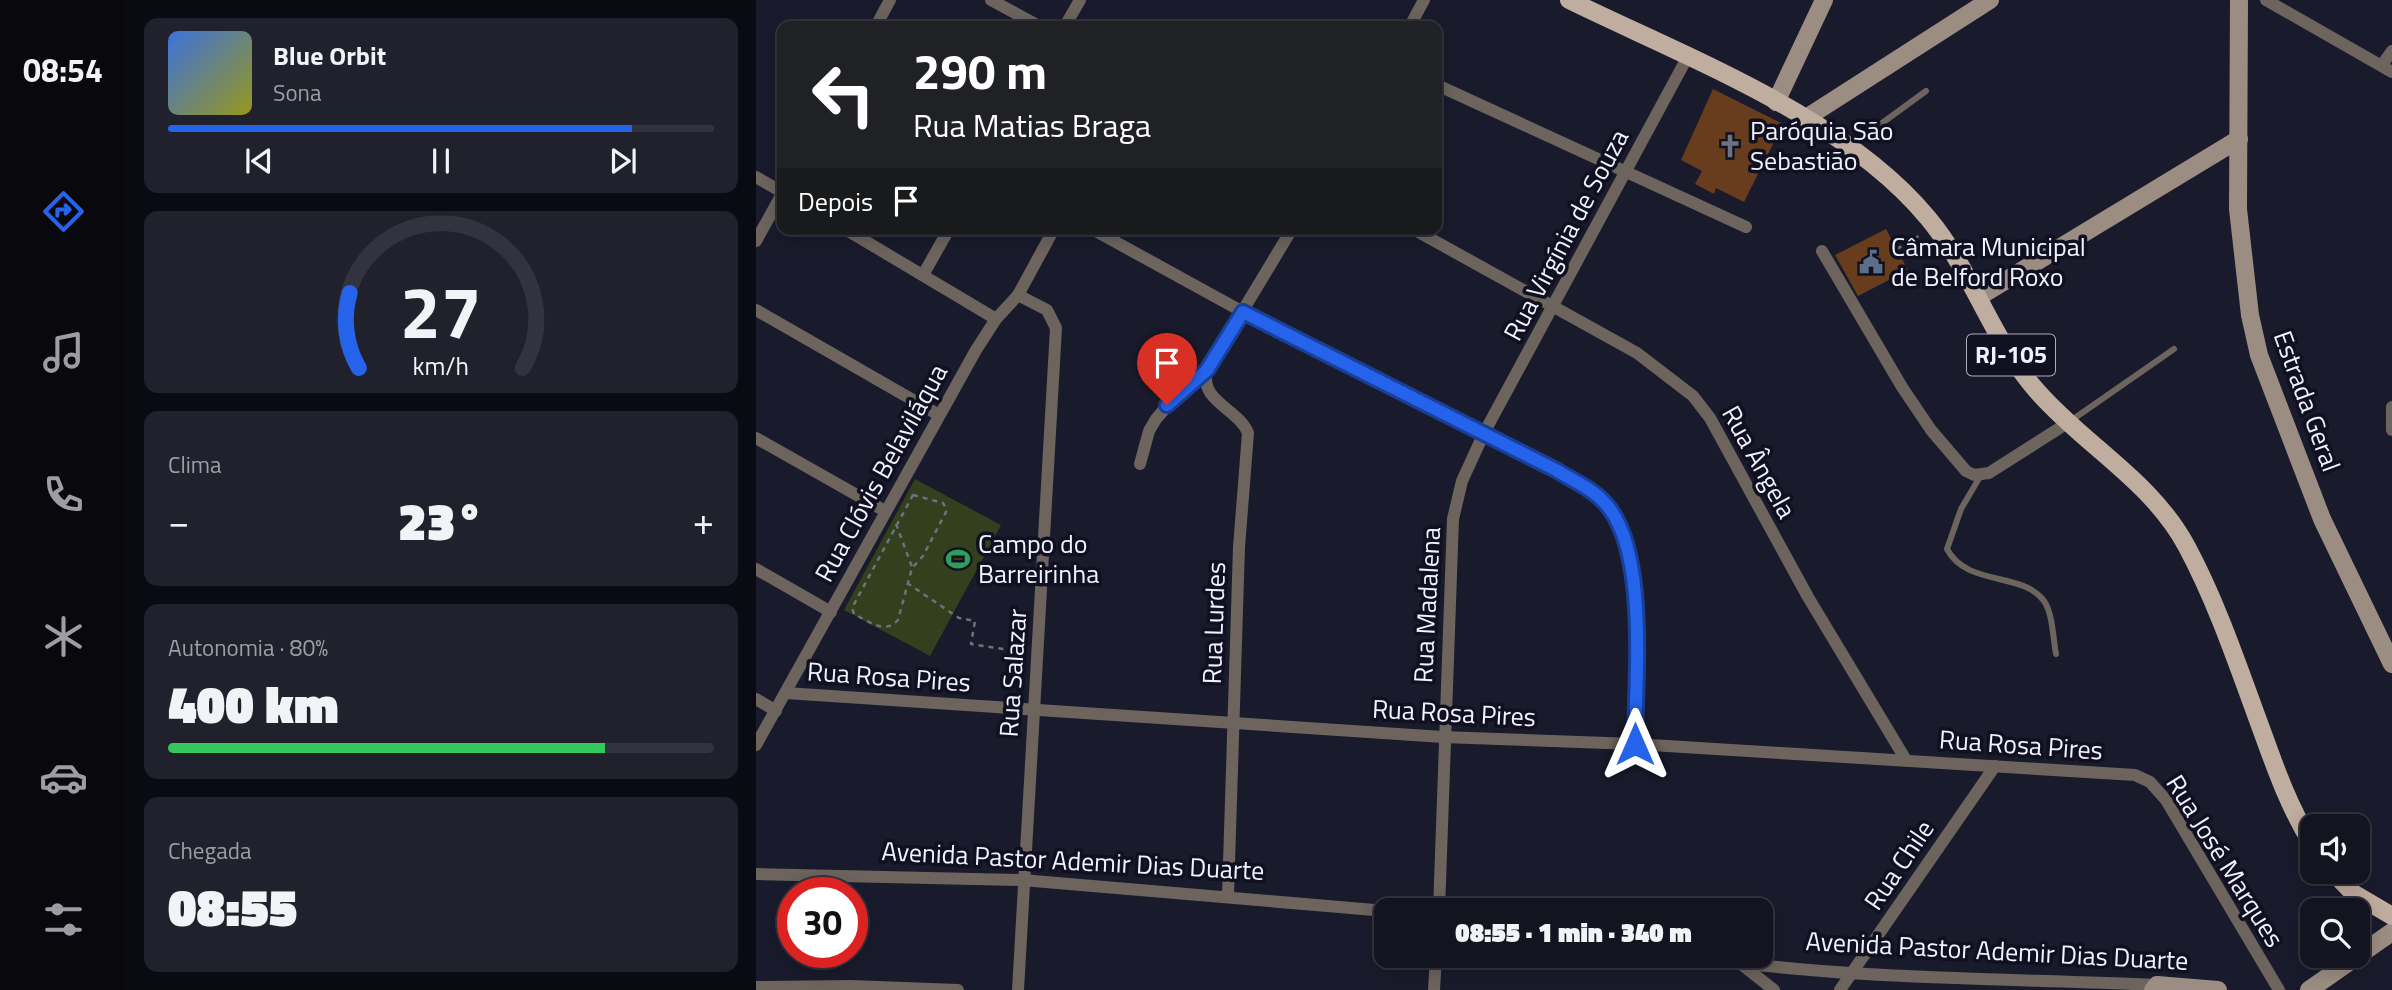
<!DOCTYPE html>
<html lang="pt">
<head>
<meta charset="utf-8">
<style>
  :root { --surface:#131420; --page:#20212d; --text:#f1f3f6; --muted:#9d9ea5; --line:#32333e; --accent:#2563eb }
  body { margin:0; font-family:"Titillium Web",sans-serif; background:var(--page); color:var(--text); height:100vh; display:flex; flex-direction:column; font-size:26px; white-space:nowrap }
  * { box-sizing:border-box; margin:0 }
  p { font-size:23px; color:var(--muted) }
  .icon { flex:none; width:38px; height:38px; fill:none; stroke:currentColor; stroke-width:2; stroke-linecap:round; stroke-linejoin:round }
  .map { position:relative; flex:1; overflow:hidden }
  .panel { display:flex; flex-direction:column; gap:18px; padding:18px; background:#0a0b12; width:630px }
  .panel>* { flex:none }
  .top-card { position:absolute; left:21px; top:21px; width:665px; height:214px; border-radius:14px; box-shadow:0 4px 18px #0003,0 0 0 2px var(--line); background:#202124; color:#fff; overflow:hidden }
  .buttons { position:absolute; left:1544px; top:814px; display:grid; gap:14px }
  .buttons a { display:grid; place-items:center; width:70px; height:70px; border-radius:14px; background:var(--surface); box-shadow:0 4px 18px #0003,0 0 0 2px var(--line); font-size:35px }
  .speed { position:absolute; left:21px; top:877px; display:flex; gap:14px; font-size:35px; font-weight:700; text-align:center }
  .speed>* { display:grid; place-content:center; width:91px; height:91px; border-radius:50%; background:var(--surface); box-shadow:0 4px 18px #0003,0 0 0 2px var(--line); line-height:1 }
  .speed .limit { border:10px solid #d22; background:#fff; color:#111 }
  .pin { position:absolute; display:grid; place-items:center; width:60px; height:60px; color:#fff; margin:-72px -30px; border-radius:50% 50% 50% 0; rotate:-45deg; box-shadow:0 0 7px #0007 }
  .pin .icon { rotate:45deg }
  .me { position:absolute; width:77px; margin:-38px; rotate:0deg; stroke-linejoin:round; filter:drop-shadow(0 0 5px #0008) }
  .turn { display:flex; align-items:center; gap:24px; height:147px; padding:0 21px; font-size:32px }
  .turn .icon { width:91px; height:91px; stroke-width:2.5 }
  .turn b { display:block; font-size:49px; line-height:60px }
  .then { display:flex; align-items:center; height:66px; padding:0 21px; background:#0003; gap:14px; font-size:26px }
  .big { font-size:52px; font-weight:800; line-height:1.1 }
  .panel .card { flex:1; display:flex; flex-direction:column; justify-content:center; gap:10px; min-width:0; padding:0 24px; border-radius:14px; background:var(--page) }
  .panel .dial { align-items:center; gap:0 }
  .dial svg { height:182px; overflow:visible; fill:none; stroke:var(--line); stroke-width:7; stroke-linecap:round; text-anchor:middle }
  .dial text { fill:var(--text); stroke:none }
  .song { display:flex; align-items:center; gap:21px }
  .cover { width:84px; height:84px; border-radius:10px; background:linear-gradient(135deg,hsl(220 70% 55%),hsl(60 70% 35%)) }
  .played { height:7px; border-radius:4px; background:linear-gradient(90deg,var(--accent) 85%,var(--line) 85%) }
  .keys { display:flex; justify-content:space-around; direction:ltr }
  .heat { display:flex; justify-content:space-between; align-items:center; font-size:38px; direction:ltr }
  .charge { height:10px; border-radius:5px; background:linear-gradient(90deg,#34c759 80%,var(--line) 0) }
  .trip { position:absolute; left:618px; top:898px; width:399px; height:70px; border-radius:14px; background:var(--surface); box-shadow:0 4px 18px #0003,0 0 0 2px var(--line); font-weight:800; line-height:70px; text-align:center }
  main { display:flex; flex:1; min-height:0 }
  .menu { display:flex; flex-direction:column; width:126px; justify-content:space-around; align-items:center; background:#08080d; color:var(--muted) }
  .menu .icon { width:49px; height:49px }
  .menu .current { color:var(--accent) }
  .menu b { font-size:32px; color:var(--text) }
  .map>svg:first-child { display:block }
</style>
</head>
<body>
<main>
<nav class="menu">
<b>08:54</b>
<svg class="icon current" aria-label="directions" viewBox="0 0 24 24"><path d="M12 3l9 9-9 9-9-9zM9 14v-3h6M13 9l2 2-2 2"/></svg>
<svg class="icon" aria-label="music" viewBox="0 0 24 24"><path d="M9 18V5l10-2v13"/><circle cx="6" cy="18" r="3"/><circle cx="16" cy="16" r="3"/></svg>
<svg class="icon" aria-label="phone" viewBox="0 0 24 24"><path d="M5 4h4l2 5-3 2q2 4 5 5l2-3 5 2v4C11 20 4 13 5 4z"/></svg>
<svg class="icon" aria-label="climate" viewBox="0 0 24 24"><path d="M12 3v18M4 7l16 10M4 17L20 7"/></svg>
<svg class="icon" aria-label="car" viewBox="0 0 24 24"><path d="M5 17H2v-5l4-1 3-4h7l3 4 3 1v5h-3M9 17h6M6 11h13"/><circle cx="7" cy="17" r="2"/><circle cx="17" cy="17" r="2"/></svg>
<svg class="icon" aria-label="filters" viewBox="0 0 24 24"><path d="M4 7h16M4 17h16"/><circle cx="9" cy="7" r="2"/><circle cx="15" cy="17" r="2"/></svg>
</nav>
<section class="panel">
<div class="card">
<div class="song"><i class="cover"></i><div><b>Blue Orbit</b><p>Sona</p></div></div>
<div class="played"></div>
<div class="keys"><svg class="icon" aria-label="previous" viewBox="0 0 24 24"><path d="M18 5L8 12l10 7zM5 5v14"/></svg><svg class="icon" aria-label="pause" viewBox="0 0 24 24"><path d="M8 5v14M16 5v14"/></svg><svg class="icon" aria-label="next" viewBox="0 0 24 24"><path d="M6 5l10 7-10 7zM19 5v14"/></svg></div>
</div>
<div class="card dial"><svg viewBox="0 0 100 80">
<path d="M14 69A42 42 0 1 1 86 69"/>
<path d="M14 69A42 42 0 0 1 10 36" stroke="#2563eb"/>
<text x="50" y="56" font-size="32" font-weight="700">27</text>
<text x="50" y="72" font-size="11">km/h</text>
</svg></div>
<div class="card"><p>Clima</p>
<div class="heat"><a>−</a><b class="big">23°</b><a>+</a></div>
</div>
<div class="card"><p>Autonomia · 80%</p><b class="big">400 km</b><div class="charge"></div></div>
<div class="card"><p>Chegada</p><b class="big">08:55</b></div>
</section>
<div class="map">
<svg width="1636" height="990" viewBox="0 0 1636 990">
  <rect width="100%" height="100%" fill="#191a2b"/>
  <!-- green -->
  <polygon fill="#33401d" points="159,479 245,525 174,656 88,610"/>
  <!-- building -->
  <g fill="#673d1d">
    <polygon points="957,89 1027,124 988,202 960,188 958,194 939,184 946,171 925,160"/>
    <polygon points="1130,229 1152,270 1102,296 1079,255"/>
  </g>
  <g fill="none" stroke-linecap="round" stroke-linejoin="round">
    <!-- path -->
    <g stroke="#6f707f" stroke-width="2.5" stroke-dasharray="5 5" stroke-linecap="butt">
      <polyline points="1141,249 1166,234"/>
      <path d="M157 495 187 503 191 510 167 556 156 568 142 620C129 635 112 621 98 614L96 608Z"/>
      <polyline points="140,524 156,567"/>
      <polyline points="151,583 203,618 219,621 215,644 267,652"/>
    </g>
    <!-- lane -->
    <g stroke="#6c645d" stroke-width="6">
      <polyline points="1096,145 1170,91"/>
      <polyline points="1313,422 1418,349"/>
      <path d="M1225 475 1205 509 1191 549C1211 587 1266 571 1288 601 1297 614 1297 639 1300 654"/>
    </g>
    <!-- street -->
    <g stroke="#6c645d" stroke-width="12">
      <polyline points="235,0 283,26"/>
      <polyline points="1510,0 1636,72"/>
      <polyline points="120,26 134,0"/>
      <polyline points="309,26 324,0"/>
      <polyline points="654,26 668,0"/>
      <polyline points="1626,65 1636,51"/>
      <polyline points="681,85 990,227"/>
      <polyline points="0,177 26,192"/>
      <polyline points="89,229 240,319"/>
      <path d="M336 229 487 312 800 470C814 479 833 487 845 499 894 543 879 681 879 744"/>
      <polyline points="657,229 881,353 937,396 954,418 1052,597 1150,760"/>
      <polyline points="0,241 26,194"/>
      <polyline points="1066,251 1146,387 1175,430 1210,471 1218,475 1233,473 1313,422"/>
      <polyline points="167,275 193,229"/>
      <polyline points="0,310 183,415"/>
      <path d="M451 370C443 402 482 408 492 433L483 547 472 895"/>
      <polyline points="1636,407 1636,430"/>
      <polyline points="0,438 129,511"/>
      <polyline points="384,464 393,431 400,419 425,390 451,370 536,229"/>
      <polyline points="0,569 75,612"/>
      <polyline points="30,693 687,737 879,744 1379,775 1394,782 1410,800 1523,990"/>
      <polyline points="0,699 20,711"/>
      <polyline points="0,745 220,350 240,319 262,295 298,229"/>
      <polyline points="0,874 266,880 630,911"/>
      <polyline points="683,910 697,519 706,481 728,433 931,58"/>
      <path d="M933 956C1087 980 1246 978 1401 985"/>
      <polyline points="985,964 1018,990"/>
      <polyline points="0,987 95,986 202,990"/>
      <polyline points="262,990 300,328 291,310 262,295"/>
      <polyline points="678,990 680,956"/>
      <polyline points="1084,990 1239,766"/>
    </g>
    <!-- secondary -->
    <g stroke="#9b8d82" stroke-width="18">
      <polyline points="1483,0 1482,209 1494,315 1503,355 1566,519 1636,664"/>
      <polyline points="1020,102 1068,0"/>
      <polyline points="1050,118 1234,0"/>
      <polyline points="1224,296 1483,139"/>
      <polyline points="1397,990 1401,985 1462,990"/>
      <polyline points="1553,990 1636,932"/>
    </g>
    <!-- primary -->
    <g stroke="#bfad9f" stroke-width="18">
      <path d="M813 0C929 57 1088 116 1172 218 1217 272 1235 339 1281 391 1328 445 1396 481 1431 547 1462 605 1483 669 1506 731 1520 770 1534 809 1556 844"/>
      <polyline points="1577,872 1597,893 1636,916"/>
    </g>
  </g>
  <g fill="none" stroke-linecap="round" stroke-linejoin="round">
    <!-- route casing -->
    <g stroke="#184099" stroke-width="18">
      <path id="route" d="M411 405 451 370 487 312 800 470C814 479 833 487 845 499 894 543 879 681 879 744"/>
    </g>
    <!-- route -->
    <use href="#route" stroke="#2563eb" stroke-width="12"/>
  </g>
  <!-- icons -->
  <defs>
    <g id="church-bare" transform="scale(1.89)"><path d="M-1.2-6h2.4v3.5h3.3v2.4h-3.3V6h-2.4V-.1h-3.3v-2.4h3.3Z" fill="#6b7280" stroke="#101021" stroke-width="2.5" paint-order="stroke"/></g>
    <g id="civic-bare" transform="scale(1.89)"><path d="M-.6-6.5H3V-4.5H.6V-3L4-1V1h2V6H-6V1h2V-1L-.6-3ZM-1.2 2.5V6h2.4V2.5Z" fill="#5c6f8a" stroke="#101021" stroke-width="2.5" paint-order="stroke"/></g>
    <g id="stadium-bare" transform="scale(1.89)"><path d="M0-5a6.5 5 0 1 0 0 10a6.5 5 0 1 0 0-10ZM-3.5-1.8h7v3.6h-7Z" fill="#2e9e5b" stroke="#101021" stroke-width="2.5" paint-order="stroke"/></g>
  </defs>
  <g fill-rule="evenodd">
    <use href="#church-bare" x="974" y="146"/>
    <use href="#civic-bare" x="1115" y="262"/>
    <use href="#stadium-bare" x="202" y="559"/>
  </g>
  <g text-anchor="middle" stroke-width="7" stroke-linejoin="round" paint-order="stroke">
    <!-- shield labels -->
    <rect fill="#101021" stroke="#aeaebc" stroke-width="2" x="1211" y="334.5" width="88" height="41" rx="5"/>
    <g font-size="24" font-weight="bold" fill="#f1f2ff">
      <text x="1255" y="363">RJ-105</text>
    </g>
    <!-- poi labels -->
    <g font-size="26" fill="#f1f2ff" stroke="#101021" text-anchor="start">
      <text x="994" y="140">Paróquia São<tspan x="994" dy="30">Sebastião</tspan></text>
      <text x="1135" y="256">Câmara Municipal<tspan x="1135" dy="30">de Belford Roxo</tspan></text>
      <text x="222" y="553">Campo do<tspan x="222" dy="30">Barreirinha</tspan></text>
    </g>
    <!-- street labels -->
    <g font-size="26" fill="#f1f2ff" stroke="#101021">
      <text transform="translate(810 235) rotate(-62)" y="9">Rua Virgínia de Souza</text>
      <text transform="translate(1551 401) rotate(70)" y="9">Estrada Geral</text>
      <text transform="translate(1003 462) rotate(61)" y="9">Rua Ângela</text>
      <text transform="translate(125 473) rotate(-61)" y="9">Rua Clóvis Belaviláqua</text>
      <text transform="translate(671 605) rotate(-87)" y="9">Rua Madalena</text>
      <text transform="translate(458 623) rotate(-88)" y="9">Rua Lurdes</text>
      <text transform="translate(257 673) rotate(-86)" y="9">Rua Salazar</text>
      <text transform="translate(133 677) rotate(4)" y="9">Rua Rosa Pires</text>
      <text transform="translate(698 713) rotate(3)" y="9">Rua Rosa Pires</text>
      <text transform="translate(1265 745) rotate(4)" y="9">Rua Rosa Pires</text>
      <text transform="translate(317 861) rotate(3)" y="9">Avenida Pastor Ademir Dias Duarte</text>
      <text transform="translate(1469 861) rotate(58)" y="9">Rua José Marques</text>
      <text transform="translate(1143 865) rotate(-56)" y="9">Rua Chile</text>
      <text transform="translate(1241 951) rotate(3)" y="9">Avenida Pastor Ademir Dias Duarte</text>
    </g>
  </g>
</svg>
<div class="buttons">
<a><svg class="icon" aria-label="sound" viewBox="0 0 24 24"><path d="M4 9h4l5-4v14l-5-4H4zM17 9q2 3 0 6"/></svg></a>
<a><svg class="icon" aria-label="search" viewBox="0 0 24 24"><circle cx="10" cy="10" r="6"/><path d="M15 15l6 6"/></svg></a>
</div>
<div class="speed"><div class="limit">30</div></div>
<div class="pin" style="left:411px;top:405px;background:#d93025"><svg class="icon" aria-label="arrive" viewBox="0 0 24 24"><path d="M6 21V4h12l-3 4 3 4H6"/></svg></div>
<svg class="me" style="left:879px;top:744px" viewBox="-20 -20 40 40"><path d="M0-17L14 15 0 8-14 15z" fill="#2563eb" stroke="#fff" stroke-width="4"/></svg>
<div class="trip">08:55 · 1 min · 340 m</div>
<div class="top-card">
<div class="turn"><svg class="icon" aria-label="left" viewBox="0 0 24 24"><path d="M17 20v-9H6M10 6l-5 5 5 5"/></svg><div><b>290 m</b>Rua Matias Braga</div></div>
<div class="then">Depois<svg class="icon" aria-label="arrive" viewBox="0 0 24 24"><path d="M6 21V4h12l-3 4 3 4H6"/></svg></div>
</div>
</div>
</main>
</body>
</html>
